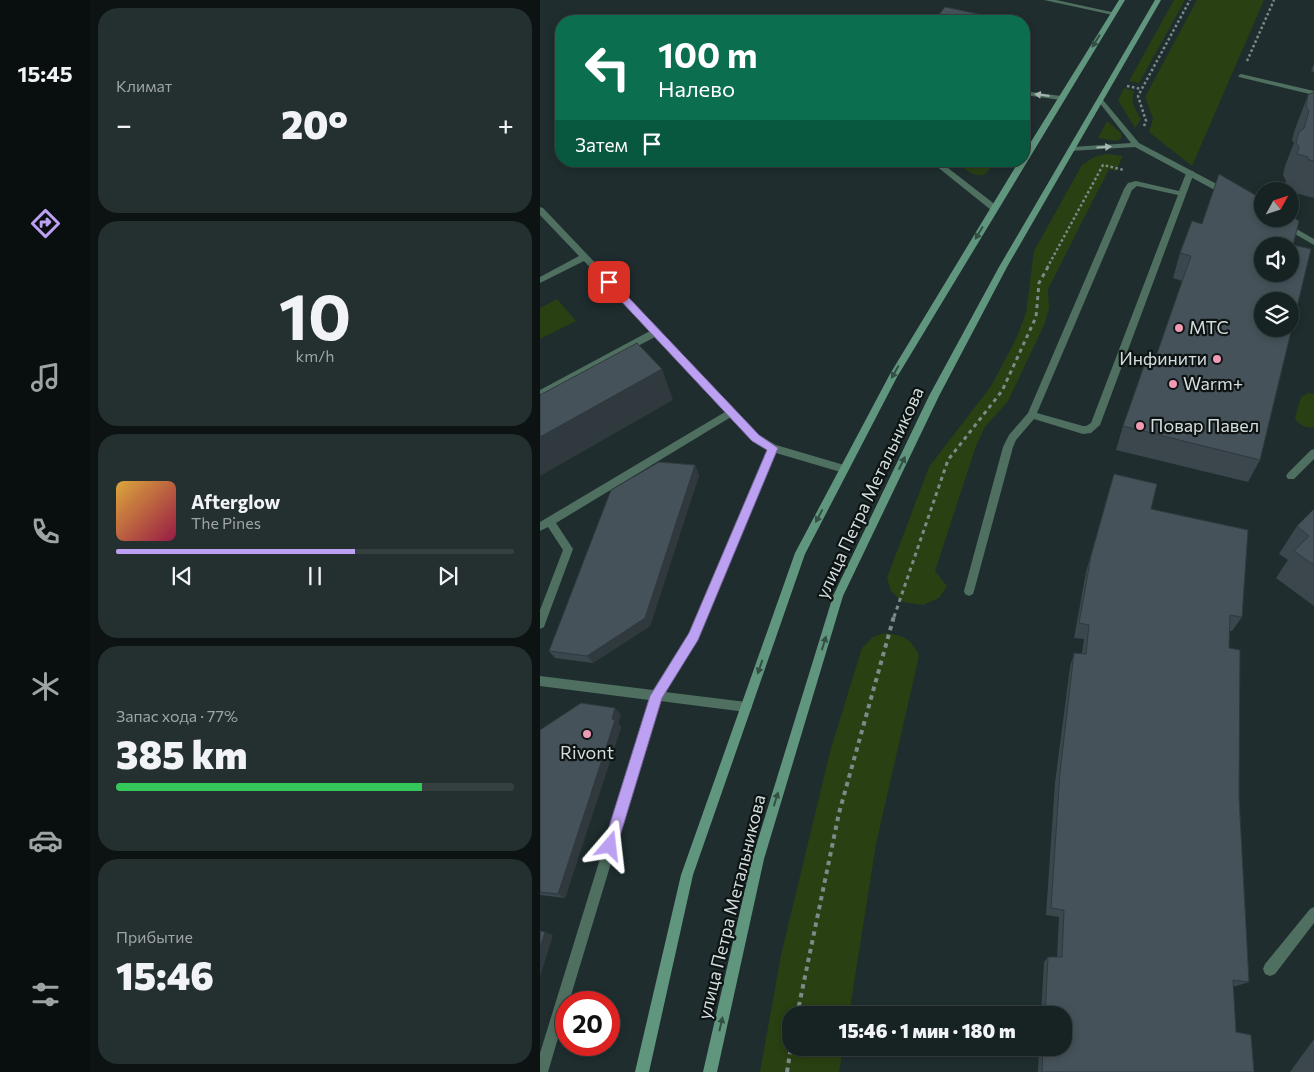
<!DOCTYPE html>
<html lang="ru">
<head>
<meta charset="utf-8">
<style>
  :root { --surface:#172222; --page:#242f2f; --text:#f1f3f6; --muted:#9ea4a5; --line:#363f40; --accent:#bca0f2 }
  body { margin:0; font-family:Commissioner,sans-serif; background:var(--page); color:var(--text); height:100vh; display:flex; flex-direction:column; font-size:19px; white-space:nowrap }
  * { box-sizing:border-box; margin:0 }
  p { font-size:16px; color:var(--muted) }
  .icon { flex:none; width:28px; height:28px; fill:none; stroke:currentColor; stroke-width:2; stroke-linecap:round; stroke-linejoin:round }
  .map { position:relative; flex:1; overflow:hidden }
  .sheet { display:flex; flex-direction:column; gap:8px; padding:8px; background:#0d1313; width:450px }
  .sheet>* { flex:none }
  .top-card { position:absolute; left:15px; top:15px; width:475px; height:152px; border-radius:20px; box-shadow:0 2px 8px #0003,0 0 0 1px var(--line); background:#0b6e4f; color:#fff; overflow:hidden }
  .needle { width:32px; rotate:50deg }
  .buttons { position:absolute; left:714px; top:182px; display:grid; gap:10px }
  .buttons a { display:grid; place-items:center; width:45px; height:45px; border-radius:50%; background:var(--surface); box-shadow:0 2px 8px #0003,0 0 0 1px var(--line); font-size:25px }
  .speed { position:absolute; left:15px; top:991px; display:flex; gap:10px; font-size:25px; font-weight:700; text-align:center }
  .speed>* { display:grid; place-content:center; width:65px; height:65px; border-radius:50%; background:var(--surface); box-shadow:0 2px 8px #0003,0 0 0 1px var(--line); line-height:1 }
  .speed .limit { border:8px solid #d22; background:#fff; color:#111 }
  .pin { position:absolute; display:grid; place-items:center; width:42px; height:42px; color:#fff; margin:-21px; border-radius:10px; box-shadow:0 2px 8px #0006 }
  .me { position:absolute; width:55px; margin:-28px; rotate:17deg; stroke-linejoin:round; filter:drop-shadow(0 0 4px #0008) }
  .turn { display:flex; align-items:center; gap:18px; height:105px; padding:0 20px; font-size:22px }
  .turn .icon { width:65px; height:65px; stroke-width:2.5 }
  .turn b { display:block; font-size:35px; line-height:42px }
  .then { display:flex; align-items:center; height:48px; padding:0 20px; background:#0003; gap:10px; font-size:19px }
  .big { font-size:38px; font-weight:800; line-height:1.1 }
  .sheet .tile { flex:1; display:flex; flex-direction:column; justify-content:center; gap:8px; min-width:0; padding:0 18px; border-radius:20px; background:var(--page) }
  .sheet .dial { align-items:center; gap:0 }
  .dial b { font-size:65px; line-height:1 }
  .song { display:flex; align-items:center; gap:15px }
  .cover { width:60px; height:60px; border-radius:8px; background:linear-gradient(135deg,hsl(40 70% 55%),hsl(340 70% 35%)) }
  .played { height:5px; border-radius:2px; background:linear-gradient(90deg,var(--accent) 60%,var(--line) 60%) }
  .keys { display:flex; justify-content:space-around; direction:ltr }
  .heat { display:flex; justify-content:space-between; align-items:center; font-size:28px; direction:ltr }
  .charge { height:8px; border-radius:4px; background:linear-gradient(90deg,#34c759 77%,var(--line) 0) }
  .trip { position:absolute; left:242px; top:1006px; width:290px; height:50px; border-radius:20px; background:var(--surface); box-shadow:0 2px 8px #0003,0 0 0 1px var(--line); font-weight:800; line-height:50px; text-align:center }
  main { display:flex; flex:1; min-height:0 }
  .menu { display:flex; flex-direction:column; width:90px; justify-content:space-around; align-items:center; background:#090e0e; color:var(--muted) }
  .menu .icon { width:35px; height:35px }
  .menu .active { color:var(--accent) }
  .menu b { font-size:22px; color:var(--text) }
  .map>svg:first-child { display:block }
</style>
</head>
<body>
<main>
<nav class="menu">
<b>15:45</b>
<svg class="icon active" aria-label="directions" viewBox="0 0 24 24"><path d="M12 3l9 9-9 9-9-9zM9 14v-3h6M13 9l2 2-2 2"/></svg>
<svg class="icon" aria-label="music" viewBox="0 0 24 24"><path d="M9 18V5l10-2v13"/><circle cx="6" cy="18" r="3"/><circle cx="16" cy="16" r="3"/></svg>
<svg class="icon" aria-label="phone" viewBox="0 0 24 24"><path d="M5 4h4l2 5-3 2q2 4 5 5l2-3 5 2v4C11 20 4 13 5 4z"/></svg>
<svg class="icon" aria-label="climate" viewBox="0 0 24 24"><path d="M12 3v18M4 7l16 10M4 17L20 7"/></svg>
<svg class="icon" aria-label="car" viewBox="0 0 24 24"><path d="M5 17H2v-5l4-1 3-4h7l3 4 3 1v5h-3M9 17h6M6 11h13"/><circle cx="7" cy="17" r="2"/><circle cx="17" cy="17" r="2"/></svg>
<svg class="icon" aria-label="filters" viewBox="0 0 24 24"><path d="M4 7h16M4 17h16"/><circle cx="9" cy="7" r="2"/><circle cx="15" cy="17" r="2"/></svg>
</nav>
<section class="sheet">
<div class="tile"><p>Климат</p>
<div class="heat"><a>−</a><b class="big">20°</b><a>+</a></div>
</div>
<div class="tile dial"><b>10</b><p>km/h</p></div>
<div class="tile">
<div class="song"><i class="cover"></i><div><b>Afterglow</b><p>The Pines</p></div></div>
<div class="played"></div>
<div class="keys"><svg class="icon" aria-label="previous" viewBox="0 0 24 24"><path d="M18 5L8 12l10 7zM5 5v14"/></svg><svg class="icon" aria-label="pause" viewBox="0 0 24 24"><path d="M8 5v14M16 5v14"/></svg><svg class="icon" aria-label="next" viewBox="0 0 24 24"><path d="M6 5l10 7-10 7zM19 5v14"/></svg></div>
</div>
<div class="tile"><p>Запас хода · 77%</p><b class="big">385 km</b><div class="charge"></div></div>
<div class="tile"><p>Прибытие</p><b class="big">15:46</b></div>
</section>
<div class="map">
<svg width="774" height="1072" viewBox="0 0 774 1072">
  <rect width="100%" height="100%" fill="#1f2d2e"/>
  <!-- green -->
  <g fill="#294012">
    <polygon points="634,0 645,0 599,83 589,81"/>
    <polygon points="657,0 724,0 652,166 609,132 613,119 605,97"/>
    <path d="M584 88 594 91C590 102 595 109 601 119L595 128 578 100Z"/>
    <polygon points="567,121 581,133 581,138 578,141 558,138"/>
    <polygon points="567,154 583,156 576,171 569,169 508,289 509,308 505,323 468,401 445,427 436,446 395,571 407,586 399,598 383,605 363,602 351,591 347,578 389,467 451,386 476,339 486,313 494,251 542,165 554,157"/>
    <path d="M414 161H456C442 185 432 174 414 161Z"/>
    <polygon points="17,299 36,321 0,339 0,308"/>
    <path d="M768 393 774 394V427C766 429 759 425 755 418L761 397Z"/>
    <path d="M345 633C364 636 371 638 379 656L336 844 309 1015H251V1048H303L299 1072H220L241 955 291 748 322 648 333 637Z"/>
  </g>
  <g fill="none" stroke-linecap="round" stroke-linejoin="round">
    <!-- path-far2 -->
    <g stroke="#7e8a8a" stroke-width="2.5" stroke-dasharray="2.5 2.5" stroke-linecap="butt">
      <polyline points="707,61 734,0"/>
      <polyline points="587,86 601,89"/>
      <polyline points="604,126 606,121 598,96 650,0"/>
      <polyline points="507,268 563,165 584,170"/>
    </g>
    <!-- path-far1 -->
    <polyline stroke="#7e8a8a" stroke-width="3" stroke-dasharray="4 4" stroke-linecap="butt" points="354,617 408,460 462,391 496,317 499,283 508,267"/>
    <!-- path -->
    <g stroke="#7e8a8a" stroke-width="4" stroke-dasharray="4.5 4.5" stroke-linecap="butt">
      <polyline points="257,1015 299,813 354,616"/>
      <polyline points="247,1072 251,1047"/>
    </g>
    <!-- service -->
    <g fill="#4f7060" fill-rule="evenodd">
      <polygon points="504,0 516,0 576,13 573,15"/>
      <polygon points="701,74 774,91 774,95 699,77 698,76"/>
      <polygon points="484,91 521,96 524,98 521,100 484,95"/>
      <polygon points="390,161 399,161 457,206 457,210 451,210"/>
      <path d="M647 171H653L654 173 560 425 551 433 543 434 494 419 476 440 473 447 434 591 433 594 429 596 425 594 424 591 463 447 469 435 488 413 584 189 588 183 596 181 639 191ZM597 186 638 195 551 423 546 426H543L497 413 592 190Z"/>
      <polygon points="0,207 3,208 219,435 236,445 304,465 309,469 304,473 236,453 157,639 125,692 206,702 210,703 212,707 210,711 206,712 120,701 29,1002 26,1002 26,1011 8,1072 0,1072 0,1053 109,700 0,686 0,676 113,690 149,633 228,449 213,441 191,417 16,523 33,549 5,624 4,627 0,629 0,610 23,550 8,527 0,531 0,522 185,412 115,337 0,397 0,390 110,331 44,261 0,283 0,277 39,256 0,215"/>
      <polygon points="774,449 774,459 754,479 748,479 746,476 748,473 771,450"/>
      <polygon points="774,907 774,923 735,974 730,976 725,974 723,969 725,964 770,909"/>
    </g>
    <!-- minor -->
    <g fill="#4f7060" fill-rule="evenodd">
      <polygon points="559,100 563,100 599,143 690,191 690,195 684,195 595,147 530,151 529,149 533,147 591,143 559,102"/>
      <polygon points="729,219 739,219 774,239 774,245"/>
    </g>
    <!-- secondary -->
    <g fill="#61967e" fill-rule="evenodd">
      <polygon points="579,0 585,0 357,377 265,554 153,875 109,1072 95,1072 141,875 255,553 350,374 479,161 484,161 484,153"/>
      <polygon points="615,0 621,0 467,267 399,396 303,596 224,859 177,1072 163,1072 212,859 293,596 389,396 459,267"/>
    </g>
  </g>
  <!-- wall -->
  <g fill="#3b474d">
    <polygon points="774,64 774,72 771,71"/>
    <polygon points="774,90 774,198 755,193 754,191 744,188 746,181 743,175 745,166 754,143 752,140 755,129 768,95 773,93"/>
    <polygon points="753,245 720,460 708,482 576,450 583,426 612,368 642,281 633,278 640,253"/>
    <polygon points="155,465 159,475 110,626 53,663 15,658 9,651"/>
    <polygon points="574,474 611,509 702,617 692,631 689,631 689,648 699,797 709,982 696,986 693,986 696,1032 714,1072 498,1072 499,1048 524,1048 524,1015 501,1015 504,962 508,957 517,957 519,917 506,915 515,783 530,667 534,653 542,653 544,639 534,638 546,572"/>
    <polygon points="774,509 774,606 736,578 748,560 739,554 757,526"/>
    <polygon points="81,715 78,723 81,727 25,898 0,895 0,730"/>
    <polygon points="774,1039 774,1072 750,1072"/>
  </g>
  <!-- shaded-wall -->
  <g fill="#30393e">
    <polygon points="122,369 133,400 0,476 0,437"/>
    <polygon points="155,465 159,475 110,626 53,663 47,656"/>
    <polygon points="75,708 81,715 78,723 81,727 25,898 18,894"/>
    <polygon points="5,932 13,935 0,977 0,949"/>
  </g>
  <!-- building -->
  <g fill="#455259" stroke="#30393e" fill-rule="evenodd">
    <polygon points="405,7 457,18 455,21 394,21"/>
    <polygon points="774,92 774,161 769,160 768,157 757,154 759,147 756,142 759,132 764,128 769,111 766,106 768,95"/>
    <path d="M679 174 722 199V219H750V215L759 221 753 245 771 249 720 460 583 426 604 366 612 368 651 256 640 253 652 221 662 224ZM722 246H750V274H722ZM722 301H750V329H722Z"/>
    <polygon points="97,343 122,369 0,437 0,395"/>
    <polygon points="119,462 155,465 105,618 47,656 9,651 71,490"/>
    <polygon points="574,474 617,484 611,509 708,530 702,617 690,615 689,648 700,650 699,797 709,982 693,980 696,1032 711,1035 714,1072 502,1072 503,1048 524,1048 524,1015 505,1015 508,957 522,957 524,910 511,908 520,772 534,653 546,654 549,625 539,623 551,556"/>
    <polygon points="774,509 774,565 754,551 769,536 757,526"/>
    <polygon points="41,703 75,708 72,719 75,720 18,894 0,892 0,730"/>
    <polygon points="0,931 5,932 0,949"/>
  </g>
  <!-- one-way arrows -->
  <defs><path id="oneway-solid" d="M-6-.8H1V-3.2L6.5 0L1 3.2V.8H-6Z" transform="scale(1.25)"/></defs>
  <g fill="#334e44">
    <use href="#oneway-solid" transform="translate(556 41) rotate(122)"/>
    <use href="#oneway-solid" transform="translate(439 233) rotate(121)"/>
    <use href="#oneway-solid" transform="translate(355 372) rotate(120)"/>
    <use href="#oneway-solid" transform="translate(362 463) rotate(-64)"/>
    <use href="#oneway-solid" transform="translate(279 516) rotate(118)"/>
    <use href="#oneway-solid" transform="translate(284 643) rotate(-73)"/>
    <use href="#oneway-solid" transform="translate(220 667) rotate(109)"/>
    <use href="#oneway-solid" transform="translate(236 799) rotate(-73)"/>
    <use href="#oneway-solid" transform="translate(181 1024) rotate(-77)"/>
  </g>
  <g fill="#a5b7b1">
    <use href="#oneway-solid" transform="translate(502 95) rotate(-173)"/>
    <use href="#oneway-solid" transform="translate(564 147) rotate(-4)"/>
  </g>
  <!-- route -->
  <polygon fill="#bca0f2" stroke="#7a689d" points="69,279 72,280 219,435 238,448 158,640 122,698 77,846 75,851 70,853 65,851 63,846 110,696 149,633 227,450 212,441 65,284 65,280"/>
  <!-- markers -->
  <g fill="#f19ab4" stroke="#0e1414" stroke-width="2">
    <circle cx="639" cy="328" r="5"/>
    <circle cx="677" cy="359" r="5"/>
    <circle cx="633" cy="384" r="5"/>
    <circle cx="600" cy="426" r="5"/>
    <circle cx="47" cy="734" r="5"/>
  </g>
  <g text-anchor="middle" stroke-width="4.5" stroke-linejoin="round" paint-order="stroke">
    <!-- poi labels -->
    <g font-size="18" fill="#d4dddd" stroke="#0e1414" text-anchor="start">
      <text x="649" y="334">МТС</text>
      <text x="667" y="365" text-anchor="end">Инфинити</text>
      <text x="643" y="390">Warm+</text>
      <text x="610" y="432">Повар Павел</text>
      <text x="47" y="759" text-anchor="middle">Rivont</text>
    </g>
    <!-- street labels -->
    <g font-size="18" fill="#d4dddd" stroke="#0e1414">
      <text transform="translate(330 493) rotate(-65)" y="6">улица Петра Метальникова</text>
      <text transform="translate(192 907) rotate(-76)" y="6">улица Петра Метальникова</text>
    </g>
  </g>
</svg>
<div class="buttons">
<a><svg class="needle" viewBox="-14 -14 28 28"><path d="M0-13l5 13h-10z" fill="#e53935"/><path d="M0 13l5-13h-10z" fill="#9ea4a5"/></svg></a>
<a><svg class="icon" aria-label="sound" viewBox="0 0 24 24"><path d="M4 9h4l5-4v14l-5-4H4zM17 9q2 3 0 6"/></svg></a>
<a><svg class="icon" aria-label="layers" viewBox="0 0 24 24"><path d="M12 4l9 5-9 5-9-5zM3 14l9 5 9-5"/></svg></a>
</div>
<div class="speed"><div class="limit">20</div></div>
<div class="pin" style="left:69px;top:282px;background:#d93025"><svg class="icon" aria-label="arrive" viewBox="0 0 24 24"><path d="M6 21V4h12l-3 4 3 4H6"/></svg></div>
<svg class="me" style="left:70px;top:846px" viewBox="-20 -20 40 40"><path d="M0-17L14 15 0 8-14 15z" fill="#bca0f2" stroke="#fff" stroke-width="4"/></svg>
<div class="trip">15:46 · 1 мин · 180 m</div>
<div class="top-card">
<div class="turn"><svg class="icon" aria-label="left" viewBox="0 0 24 24"><path d="M17 20v-9H6M10 6l-5 5 5 5"/></svg><div><b>100 m</b>Налево</div></div>
<div class="then">Затем<svg class="icon" aria-label="arrive" viewBox="0 0 24 24"><path d="M6 21V4h12l-3 4 3 4H6"/></svg></div>
</div>
</div>
</main>
</body>
</html>
